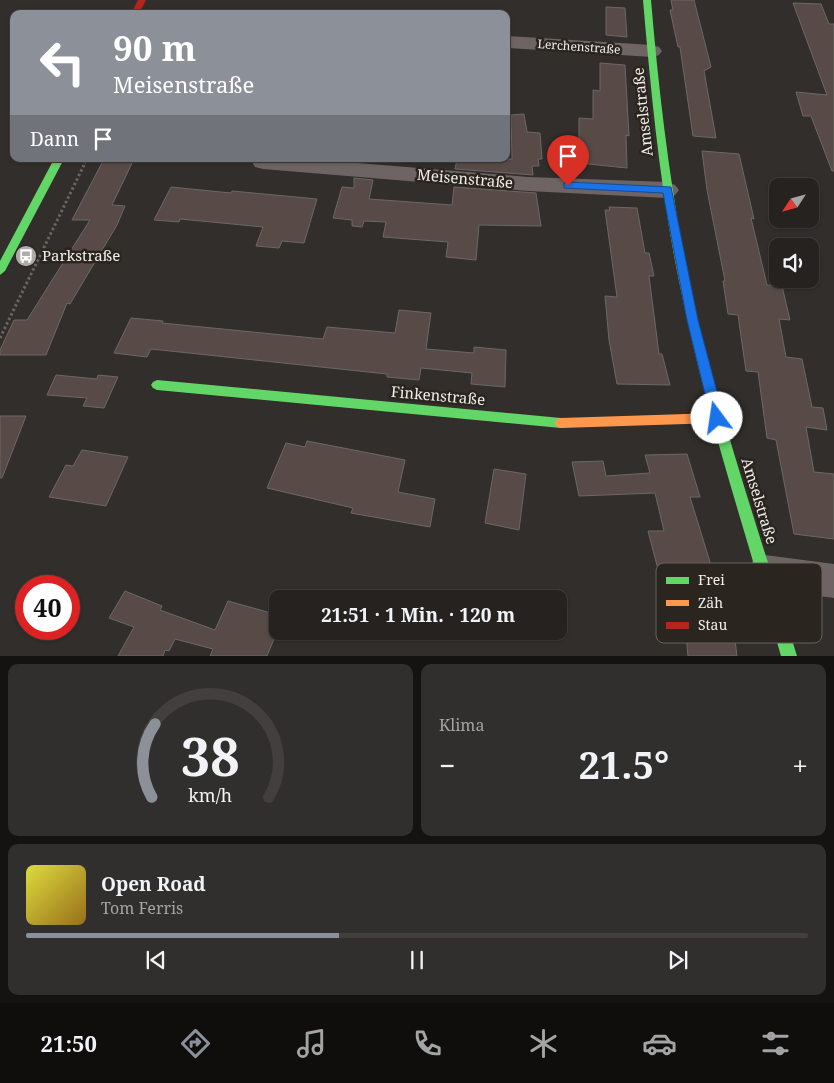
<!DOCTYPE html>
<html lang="de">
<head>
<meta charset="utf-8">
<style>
  :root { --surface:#252220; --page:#312f2d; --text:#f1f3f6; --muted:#a3a4a5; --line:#423f3e; --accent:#8c9099 }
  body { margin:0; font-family:"Noto Serif",serif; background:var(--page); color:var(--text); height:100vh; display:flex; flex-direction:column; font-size:19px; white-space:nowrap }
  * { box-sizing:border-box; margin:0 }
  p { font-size:16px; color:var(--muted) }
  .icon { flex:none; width:28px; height:28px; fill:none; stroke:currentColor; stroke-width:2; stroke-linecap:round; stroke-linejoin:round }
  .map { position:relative; height:656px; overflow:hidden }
  .sheet { display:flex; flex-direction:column; gap:8px; padding:8px; background:#141312; flex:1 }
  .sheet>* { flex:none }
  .banner { position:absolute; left:10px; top:10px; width:500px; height:152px; border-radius:10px; box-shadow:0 1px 4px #0004,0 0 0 1px var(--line); background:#8c9099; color:#fff; overflow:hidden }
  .needle { width:32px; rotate:234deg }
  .fabs { position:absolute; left:769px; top:178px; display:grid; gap:10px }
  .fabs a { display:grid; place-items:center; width:50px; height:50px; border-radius:10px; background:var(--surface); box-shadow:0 1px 4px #0004,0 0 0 1px var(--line); font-size:25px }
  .speed { position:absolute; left:15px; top:575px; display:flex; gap:10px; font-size:25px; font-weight:700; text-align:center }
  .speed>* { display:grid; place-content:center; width:65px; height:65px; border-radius:50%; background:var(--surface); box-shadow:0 1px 4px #0004,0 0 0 1px var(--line); line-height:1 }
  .speed .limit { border:8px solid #d22; background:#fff; color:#111 }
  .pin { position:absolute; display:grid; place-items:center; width:42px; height:42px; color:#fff; margin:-51px -21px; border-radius:50% 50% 50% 0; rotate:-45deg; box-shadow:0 0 5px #0007 }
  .pin .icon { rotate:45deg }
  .me { position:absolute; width:55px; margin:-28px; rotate:346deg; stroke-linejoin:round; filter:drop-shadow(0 0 4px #0008) }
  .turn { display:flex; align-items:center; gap:18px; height:105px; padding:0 20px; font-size:22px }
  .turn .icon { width:65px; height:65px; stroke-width:2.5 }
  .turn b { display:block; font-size:35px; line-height:42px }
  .then { display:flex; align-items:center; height:48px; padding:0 20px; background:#0003; gap:10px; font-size:19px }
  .big { font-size:38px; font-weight:700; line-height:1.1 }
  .sheet .card { flex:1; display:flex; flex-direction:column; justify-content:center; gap:8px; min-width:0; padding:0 18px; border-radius:10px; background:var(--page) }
  .sheet .dial { align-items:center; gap:0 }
  .dial svg { height:130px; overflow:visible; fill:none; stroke:var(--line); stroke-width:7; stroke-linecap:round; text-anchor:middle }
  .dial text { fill:var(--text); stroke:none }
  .song { display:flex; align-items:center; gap:15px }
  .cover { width:60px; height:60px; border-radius:8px; background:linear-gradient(135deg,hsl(60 70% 55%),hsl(40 70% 35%)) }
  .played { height:5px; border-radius:2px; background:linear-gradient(90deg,var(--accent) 40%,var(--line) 40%) }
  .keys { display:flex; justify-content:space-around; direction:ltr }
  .heat { display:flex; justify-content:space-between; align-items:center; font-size:28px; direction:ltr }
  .sheet .tiles { flex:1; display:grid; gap:8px; grid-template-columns:1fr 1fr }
  .card:last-child { grid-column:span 2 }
  .trip { position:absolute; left:269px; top:590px; width:298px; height:50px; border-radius:10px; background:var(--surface); box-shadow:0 1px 4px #0004,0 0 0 1px var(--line); font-weight:700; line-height:50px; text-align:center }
  .dock { display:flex; height:80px; justify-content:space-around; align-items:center; background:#0f0e0d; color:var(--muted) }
  .dock .icon { width:35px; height:35px }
  .dock .active { color:var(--accent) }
  .dock b { font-size:22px; color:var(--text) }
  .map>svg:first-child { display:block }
</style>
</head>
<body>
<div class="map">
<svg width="834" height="656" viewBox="0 0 834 656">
  <rect width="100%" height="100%" fill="#312e2b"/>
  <!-- building -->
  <g fill="#584b47" stroke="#6b6866">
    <polygon points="671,0 694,0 711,67 704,71 716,138 693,136 680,47 678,47 670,10 673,10"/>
    <polygon points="793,3 821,4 829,24 834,24 834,171 832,171 811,116 803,116 796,92 827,95"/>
    <polygon points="606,7 625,8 627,37 606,35"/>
    <polygon points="600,63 625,65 629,136 626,135 627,168 579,163 579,118 593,119 593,90 600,91"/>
    <polygon points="524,114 527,132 540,133 542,159 538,159 539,166 532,166 533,175 455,169 457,159 512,159 511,115"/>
    <polygon points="702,151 739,154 754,219 751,218 767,285 782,286 790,320 779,319 786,357 802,359 812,407 823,408 827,430 806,427 814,472 834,474 834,539 794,534 776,440 767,438 758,372 746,371 738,315 728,314 723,281 725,281 707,190"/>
    <polygon points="104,159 134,159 112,205 125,206 117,225 70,304 67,303 46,355 0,355 0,350 14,320 27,320 90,220 72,220"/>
    <polygon points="354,178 373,180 369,199 452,205 454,187 536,193 541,226 479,225 476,260 446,257 448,242 383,237 386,222 364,221 362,227 352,226 352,220 333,218 342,187 354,188"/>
    <polygon points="171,187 231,193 232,191 317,199 304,243 282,241 279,248 256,246 263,227 180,219 179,222 154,220"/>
    <polygon points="609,207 637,208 645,253 649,253 654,276 649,276 659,354 662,354 670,385 617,384 609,340 605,296 617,297 605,210 610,210"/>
    <polygon points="399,310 431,313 426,349 474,353 474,347 506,350 505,387 471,384 472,373 421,368 419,380 387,377 387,374 151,349 147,357 114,353 131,318 163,321 162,323 323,339 327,327 395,333"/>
    <polygon points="56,375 97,379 98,375 118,377 104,408 83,406 87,398 47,395"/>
    <polygon points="0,416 26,416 2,478 0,478"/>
    <polygon points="307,441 405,460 398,492 435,499 430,527 351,513 353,508 267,488 286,443 305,447"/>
    <polygon points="82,450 128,457 106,506 49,497 66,465 73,466"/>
    <polygon points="687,454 700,497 690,497 714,575 660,577 648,531 664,531 655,493 579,496 572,462 603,461 606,476 650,473 645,455"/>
    <polygon points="494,469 526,474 519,530 485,523"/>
    <polygon points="125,591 162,606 160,610 215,630 228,601 278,615 278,629 267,656 210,656 213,649 175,639 169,651 165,650 163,656 118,656 134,627 109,618"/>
    <polygon points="685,625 734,632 737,656 688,656"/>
  </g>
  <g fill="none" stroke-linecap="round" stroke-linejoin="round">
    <!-- path-far1 -->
    <polyline stroke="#6a6462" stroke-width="2.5" stroke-dasharray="2 2" stroke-linecap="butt" points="83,167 87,159"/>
    <!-- path -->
    <polyline stroke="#6a6462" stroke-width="3" stroke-dasharray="2.5 2.5" stroke-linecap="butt" points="0,338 84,165"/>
    <!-- lane -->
    <polygon fill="#6e6464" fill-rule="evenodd" points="14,38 14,44 10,43 10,39"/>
    <!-- street -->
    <g fill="#6e6464" fill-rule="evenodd">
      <polygon points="506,36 652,45 659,47 662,51 659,55 652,57 506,48"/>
      <polygon points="254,159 309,159 528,177 667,182 675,185 679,190 675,195 667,198 528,191 263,169 255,167 252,162"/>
      <polygon points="765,555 834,564 834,598 765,589 753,584 748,572 753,560"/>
    </g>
    <!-- fast -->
    <g fill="#63d668" fill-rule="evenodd">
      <path d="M643 0H651C659 94 670 188 689 281 716 408 759 531 797 656H781C745 531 704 408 679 281 660 188 651 94 643 0Z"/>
      <polygon points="54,159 64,159 5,271 0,275 0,261"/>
      <polygon points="157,380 561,418 565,419 567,423 565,427 561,428 157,390 153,388 151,385 153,382"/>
    </g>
    <!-- slow -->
    <polygon fill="#ff974d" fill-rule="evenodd" points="717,413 721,414 723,418 721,422 717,423 561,428 557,427 555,423 557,419 561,418"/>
    <!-- jam -->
    <polygon fill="#b3261e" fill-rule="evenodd" points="138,0 146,0 139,14 131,14"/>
  </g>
  <!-- route -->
  <polygon fill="#1a73e8" stroke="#114b97" points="568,182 671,187 698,320 724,418 722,422 717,423 713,422 711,418 687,320 663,193 564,188 564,183"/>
  <!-- icons -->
  <defs>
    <g id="bus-disc" transform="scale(1.125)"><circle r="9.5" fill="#afaba8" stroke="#2a251e"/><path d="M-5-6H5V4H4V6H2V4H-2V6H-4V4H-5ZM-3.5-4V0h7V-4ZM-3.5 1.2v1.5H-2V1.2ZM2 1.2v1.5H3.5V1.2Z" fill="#fff"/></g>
  </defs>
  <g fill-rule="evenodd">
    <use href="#bus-disc" x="26" y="256"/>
  </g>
  <g text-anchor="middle" stroke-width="5" stroke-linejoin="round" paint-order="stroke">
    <!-- far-street labels -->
    <g font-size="12" fill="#f3efeb" stroke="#2a251e">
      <text transform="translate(579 47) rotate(4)" y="4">Lerchenstraße</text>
    </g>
    <!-- street labels -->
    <g font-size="15" fill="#f3efeb" stroke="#2a251e">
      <text transform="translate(643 112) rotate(-96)" y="5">Amselstraße</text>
      <text transform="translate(465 179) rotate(5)" y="5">Meisenstraße</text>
      <text transform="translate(438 396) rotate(5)" y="5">Finkenstraße</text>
      <text transform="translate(759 501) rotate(73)" y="5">Amselstraße</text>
    </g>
    <!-- poi labels -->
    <g font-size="15" fill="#f3efeb" stroke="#2a251e" text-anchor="start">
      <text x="42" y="261">Parkstraße</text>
    </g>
  </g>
  <!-- legend -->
  <rect x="656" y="563" width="166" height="80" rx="8" fill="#2a251e" stroke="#66625c" stroke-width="1"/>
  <rect x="666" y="577" width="23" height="7" fill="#63d668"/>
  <rect x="666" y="600" width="23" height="6" fill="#ff974d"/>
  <rect x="666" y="622" width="23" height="7" fill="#b3261e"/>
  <g font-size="14" fill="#f3efeb">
    <text x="698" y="585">Frei</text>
    <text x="698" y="608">Zäh</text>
    <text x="698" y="630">Stau</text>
  </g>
</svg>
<div class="fabs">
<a><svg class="needle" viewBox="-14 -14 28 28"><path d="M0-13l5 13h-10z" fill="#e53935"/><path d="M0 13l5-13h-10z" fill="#a3a4a5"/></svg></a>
<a><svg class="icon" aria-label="sound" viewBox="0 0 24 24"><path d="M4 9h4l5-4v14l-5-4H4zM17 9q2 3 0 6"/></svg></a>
</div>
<div class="speed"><div class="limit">40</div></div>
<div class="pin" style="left:568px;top:186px;background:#d93025"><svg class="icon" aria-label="arrive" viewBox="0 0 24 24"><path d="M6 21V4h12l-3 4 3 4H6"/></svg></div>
<svg class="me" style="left:717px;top:418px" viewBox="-20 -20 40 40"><circle r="19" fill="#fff"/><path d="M0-13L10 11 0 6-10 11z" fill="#1a73e8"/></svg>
<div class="trip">21:51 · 1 Min. · 120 m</div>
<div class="banner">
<div class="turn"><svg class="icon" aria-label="left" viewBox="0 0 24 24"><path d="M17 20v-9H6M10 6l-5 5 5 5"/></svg><div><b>90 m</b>Meisenstraße</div></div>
<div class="then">Dann<svg class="icon" aria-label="arrive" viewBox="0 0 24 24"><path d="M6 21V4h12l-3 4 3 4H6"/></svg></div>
</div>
</div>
<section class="sheet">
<div class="tiles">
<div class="card dial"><svg viewBox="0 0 100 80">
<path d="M14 69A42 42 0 1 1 86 69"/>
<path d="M14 69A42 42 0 0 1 16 24" stroke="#8c9099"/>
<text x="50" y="56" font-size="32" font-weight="700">38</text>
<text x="50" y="72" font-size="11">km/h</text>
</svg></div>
<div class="card"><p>Klima</p>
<div class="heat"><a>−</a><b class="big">21.5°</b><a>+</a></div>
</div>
<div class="card">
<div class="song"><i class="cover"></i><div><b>Open Road</b><p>Tom Ferris</p></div></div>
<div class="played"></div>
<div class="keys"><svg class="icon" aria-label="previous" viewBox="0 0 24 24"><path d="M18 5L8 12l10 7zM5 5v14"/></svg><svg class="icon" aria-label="pause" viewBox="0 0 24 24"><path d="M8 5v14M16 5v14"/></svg><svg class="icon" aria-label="next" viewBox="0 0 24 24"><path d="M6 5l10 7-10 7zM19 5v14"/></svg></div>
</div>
</div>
</section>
<nav class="dock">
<b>21:50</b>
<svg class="icon active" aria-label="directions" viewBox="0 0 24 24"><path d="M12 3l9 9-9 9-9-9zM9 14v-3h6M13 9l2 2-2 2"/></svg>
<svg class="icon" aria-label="music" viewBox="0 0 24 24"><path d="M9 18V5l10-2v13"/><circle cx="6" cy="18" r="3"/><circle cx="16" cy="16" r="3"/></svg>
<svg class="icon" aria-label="phone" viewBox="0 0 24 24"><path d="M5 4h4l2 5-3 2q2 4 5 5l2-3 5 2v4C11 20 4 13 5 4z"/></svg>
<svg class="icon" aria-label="climate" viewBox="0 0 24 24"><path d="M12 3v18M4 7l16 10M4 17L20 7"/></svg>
<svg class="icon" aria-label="car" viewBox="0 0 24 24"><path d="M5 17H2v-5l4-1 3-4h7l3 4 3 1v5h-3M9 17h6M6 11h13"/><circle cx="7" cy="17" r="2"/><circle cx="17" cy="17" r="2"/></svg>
<svg class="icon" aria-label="filters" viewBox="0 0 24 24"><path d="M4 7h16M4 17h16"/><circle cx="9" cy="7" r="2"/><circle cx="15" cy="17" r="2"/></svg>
</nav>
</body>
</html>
